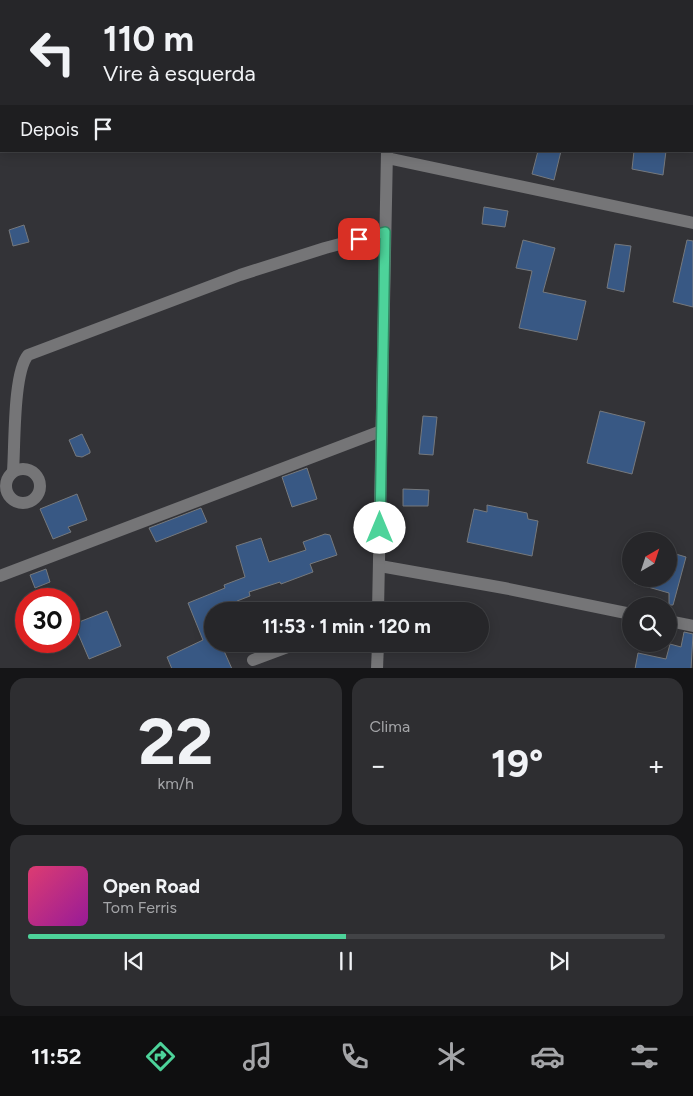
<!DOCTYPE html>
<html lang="pt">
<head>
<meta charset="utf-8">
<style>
  :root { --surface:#262629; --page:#2e2e31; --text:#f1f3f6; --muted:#a4a5a8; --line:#424346; --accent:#4dd39a }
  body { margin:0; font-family:Figtree,sans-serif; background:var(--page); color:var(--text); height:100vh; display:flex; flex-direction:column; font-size:19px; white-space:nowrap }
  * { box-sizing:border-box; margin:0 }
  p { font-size:16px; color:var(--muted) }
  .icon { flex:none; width:28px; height:28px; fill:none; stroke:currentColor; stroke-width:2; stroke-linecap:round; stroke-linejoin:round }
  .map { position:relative; height:668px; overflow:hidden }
  .details { display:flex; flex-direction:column; gap:10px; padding:10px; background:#151517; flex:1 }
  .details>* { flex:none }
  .guide { position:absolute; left:0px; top:0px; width:694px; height:152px; box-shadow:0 2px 12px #0003,0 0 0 1px var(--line); background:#262629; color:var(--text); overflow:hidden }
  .needle { width:32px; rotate:39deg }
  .controls { position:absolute; left:622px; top:532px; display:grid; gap:10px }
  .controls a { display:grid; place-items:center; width:55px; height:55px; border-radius:50%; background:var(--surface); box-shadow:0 2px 12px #0003,0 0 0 1px var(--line); font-size:25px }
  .speed { position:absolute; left:15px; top:588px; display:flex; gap:10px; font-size:25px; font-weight:700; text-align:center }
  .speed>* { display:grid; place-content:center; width:65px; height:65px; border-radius:50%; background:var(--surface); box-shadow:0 2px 12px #0003,0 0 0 1px var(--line); line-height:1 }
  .speed .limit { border:8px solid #d22; background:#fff; color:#111 }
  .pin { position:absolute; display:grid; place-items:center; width:42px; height:42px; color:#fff; margin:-21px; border-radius:10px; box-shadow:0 2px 8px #0006 }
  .me { position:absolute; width:55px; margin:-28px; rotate:0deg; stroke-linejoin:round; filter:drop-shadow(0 0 4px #0008) }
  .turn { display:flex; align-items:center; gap:18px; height:105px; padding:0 20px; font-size:22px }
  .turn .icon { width:65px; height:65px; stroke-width:2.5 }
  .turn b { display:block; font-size:35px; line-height:42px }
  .then { display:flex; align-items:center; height:48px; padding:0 20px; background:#0003; gap:10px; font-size:19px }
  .big { font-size:38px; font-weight:700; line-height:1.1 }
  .details .widget { flex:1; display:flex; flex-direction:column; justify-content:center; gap:8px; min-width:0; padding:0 18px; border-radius:15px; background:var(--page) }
  .details .dial { align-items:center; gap:0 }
  .dial b { font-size:65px; line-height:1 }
  .song { display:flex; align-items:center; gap:15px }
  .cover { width:60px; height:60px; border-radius:8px; background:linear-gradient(135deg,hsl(340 70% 55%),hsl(300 70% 35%)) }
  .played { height:5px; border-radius:2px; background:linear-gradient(90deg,var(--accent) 50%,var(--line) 50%) }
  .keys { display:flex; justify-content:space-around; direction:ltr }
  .heat { display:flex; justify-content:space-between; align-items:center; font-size:28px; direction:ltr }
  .details .tiles { flex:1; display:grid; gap:10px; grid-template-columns:1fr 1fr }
  .widget:last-child { grid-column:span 2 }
  .trip { position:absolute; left:204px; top:602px; width:285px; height:50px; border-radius:25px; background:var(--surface); box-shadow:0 2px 12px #0003,0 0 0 1px var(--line); font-weight:700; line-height:50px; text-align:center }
  .tab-bar { display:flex; height:80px; justify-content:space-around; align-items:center; background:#0f0f10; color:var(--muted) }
  .tab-bar .icon { width:35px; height:35px }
  .tab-bar .selected { color:var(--accent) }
  .tab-bar b { font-size:22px; color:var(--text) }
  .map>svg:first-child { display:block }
</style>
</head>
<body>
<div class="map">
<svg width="693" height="669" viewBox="0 0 693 669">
  <rect width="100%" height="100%" fill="#333337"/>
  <!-- building -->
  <g fill="#385884" stroke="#76797d">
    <polygon points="538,151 561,151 554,180 532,174"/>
    <polygon points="634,151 666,151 663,175 632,169"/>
    <polygon points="484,207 508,211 505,227 482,224"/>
    <polygon points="24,225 29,242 13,246 9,230"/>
    <polygon points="523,240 555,248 543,292 586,301 577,340 519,328 532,271 516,268"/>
    <polygon points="687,240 693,241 693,307 673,302"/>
    <polygon points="615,244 631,246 624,292 607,288"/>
    <polygon points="600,411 645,422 632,474 587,463"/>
    <polygon points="423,416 437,417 433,455 419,454"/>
    <polygon points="82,434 90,451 90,453 82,457 76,456 69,440"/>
    <polygon points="307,468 317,499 292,507 282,477"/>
    <polygon points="403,489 429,490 428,506 403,506"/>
    <polygon points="77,494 87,520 68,527 71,532 53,539 40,509"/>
    <polygon points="487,505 527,513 528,519 538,521 532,556 467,542 474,509 487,512"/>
    <polygon points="201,508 207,522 156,542 149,528"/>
    <polygon points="325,534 330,535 337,555 310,564 313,572 281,584 280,582 249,592 250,596 237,601 241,611 212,611 212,644 221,644 232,669 172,669 167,657 203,640 188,603 225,588 224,585 245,577 236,546 261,538 269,562 306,550 303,542"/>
    <polygon points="669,552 686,557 673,605 669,605 669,593 634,583 635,579 669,579"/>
    <polygon points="46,569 50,582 35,588 30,575"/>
    <polygon points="107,611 121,646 89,659 74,624"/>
    <polygon points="684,632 693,634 691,669 635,669 638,653 666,659 670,644 681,647"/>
  </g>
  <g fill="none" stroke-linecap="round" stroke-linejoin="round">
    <!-- minor -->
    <g stroke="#757577" stroke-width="12">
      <polyline points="387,1 387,0"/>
      <polyline points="692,56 693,56"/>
      <polyline points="387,158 693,223"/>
      <circle cx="23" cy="486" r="17"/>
      <path d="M13 471C15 445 13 373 28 355L240 275 325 248 385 232"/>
      <polyline points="380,566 504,588 631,614"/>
      <polyline points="0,576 381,431"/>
      <polyline points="378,611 387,151"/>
      <polyline points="669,621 693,626"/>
      <polyline points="253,660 296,644"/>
      <polyline points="377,669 378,644"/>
    </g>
  </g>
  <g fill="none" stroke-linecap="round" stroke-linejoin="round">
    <!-- route casing -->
    <g stroke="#328964" stroke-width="12">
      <polyline id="route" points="359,239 385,232 380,528"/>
    </g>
    <!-- route -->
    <use href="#route" stroke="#4dd39a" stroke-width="9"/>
  </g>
</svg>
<div class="controls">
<a><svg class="needle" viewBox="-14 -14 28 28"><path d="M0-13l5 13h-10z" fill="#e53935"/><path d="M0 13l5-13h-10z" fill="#a4a5a8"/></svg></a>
<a><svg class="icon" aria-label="search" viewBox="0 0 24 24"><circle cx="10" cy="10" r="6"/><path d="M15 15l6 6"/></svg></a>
</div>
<div class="speed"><div class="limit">30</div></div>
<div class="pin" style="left:359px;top:239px;background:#d93025"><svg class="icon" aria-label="arrive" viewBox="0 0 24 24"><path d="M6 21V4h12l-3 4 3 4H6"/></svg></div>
<svg class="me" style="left:380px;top:528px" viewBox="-20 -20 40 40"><circle r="19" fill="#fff"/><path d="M0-13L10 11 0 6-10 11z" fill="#4dd39a"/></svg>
<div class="trip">11:53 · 1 min · 120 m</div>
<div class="guide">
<div class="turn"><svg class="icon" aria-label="left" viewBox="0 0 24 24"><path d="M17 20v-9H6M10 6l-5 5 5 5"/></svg><div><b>110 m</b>Vire à esquerda</div></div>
<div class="then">Depois<svg class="icon" aria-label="arrive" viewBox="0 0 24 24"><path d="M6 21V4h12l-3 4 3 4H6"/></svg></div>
</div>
</div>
<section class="details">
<div class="tiles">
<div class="widget dial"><b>22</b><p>km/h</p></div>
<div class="widget"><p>Clima</p>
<div class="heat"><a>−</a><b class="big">19°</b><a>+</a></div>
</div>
<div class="widget">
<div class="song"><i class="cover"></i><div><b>Open Road</b><p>Tom Ferris</p></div></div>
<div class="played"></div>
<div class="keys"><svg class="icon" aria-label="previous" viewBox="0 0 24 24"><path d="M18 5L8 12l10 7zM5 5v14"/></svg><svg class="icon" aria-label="pause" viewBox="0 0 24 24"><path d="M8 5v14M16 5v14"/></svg><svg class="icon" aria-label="next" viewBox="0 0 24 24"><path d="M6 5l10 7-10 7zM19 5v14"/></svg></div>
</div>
</div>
</section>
<nav class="tab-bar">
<b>11:52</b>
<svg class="icon selected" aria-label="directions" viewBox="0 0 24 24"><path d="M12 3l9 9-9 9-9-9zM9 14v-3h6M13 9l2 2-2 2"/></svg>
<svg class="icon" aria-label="music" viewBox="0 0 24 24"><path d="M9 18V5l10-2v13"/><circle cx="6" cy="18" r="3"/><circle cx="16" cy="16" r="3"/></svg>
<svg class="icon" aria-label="phone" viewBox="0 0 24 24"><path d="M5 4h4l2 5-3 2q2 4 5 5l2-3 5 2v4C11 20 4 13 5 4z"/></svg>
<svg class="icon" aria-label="climate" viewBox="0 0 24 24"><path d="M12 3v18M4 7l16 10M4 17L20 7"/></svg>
<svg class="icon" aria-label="car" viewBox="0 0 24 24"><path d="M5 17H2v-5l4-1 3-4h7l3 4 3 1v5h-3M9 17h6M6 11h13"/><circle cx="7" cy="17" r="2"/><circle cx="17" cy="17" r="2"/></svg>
<svg class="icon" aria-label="filters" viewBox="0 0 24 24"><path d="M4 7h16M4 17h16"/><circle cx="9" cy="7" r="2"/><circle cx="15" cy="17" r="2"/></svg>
</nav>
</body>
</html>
